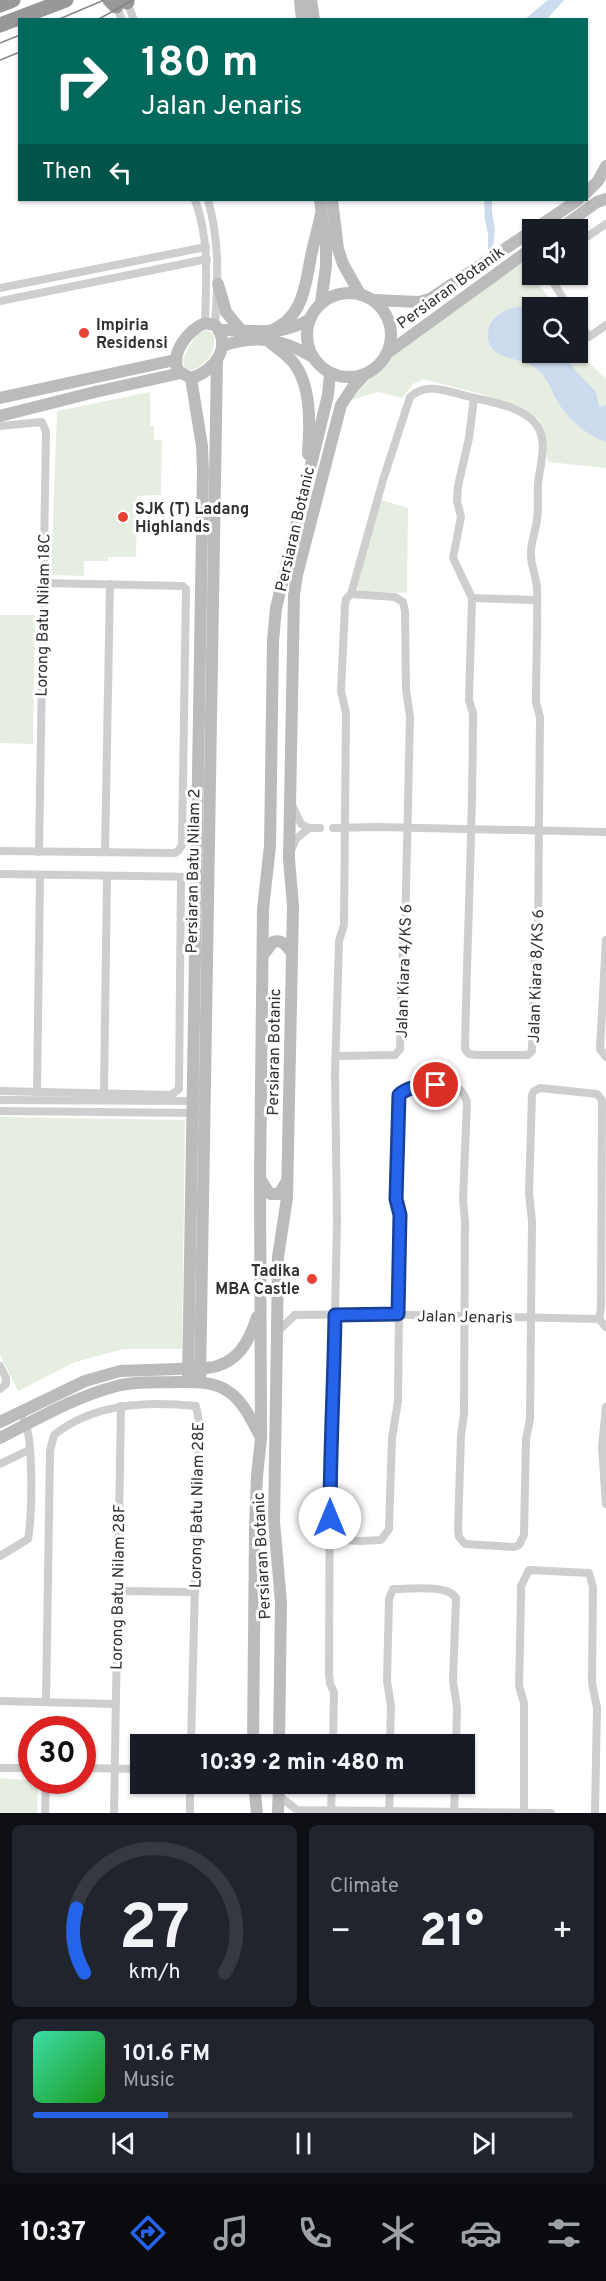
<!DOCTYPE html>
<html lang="en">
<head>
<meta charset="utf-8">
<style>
  :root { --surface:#171b24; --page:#20242c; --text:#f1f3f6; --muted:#9ea1a6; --line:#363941; --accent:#2563eb }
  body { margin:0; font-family:Overpass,sans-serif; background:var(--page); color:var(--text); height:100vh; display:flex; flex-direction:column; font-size:22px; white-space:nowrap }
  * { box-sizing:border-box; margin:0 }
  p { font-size:20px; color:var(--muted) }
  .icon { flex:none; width:33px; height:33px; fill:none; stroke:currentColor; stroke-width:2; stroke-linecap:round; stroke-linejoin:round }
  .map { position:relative; height:1813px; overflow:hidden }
  .panel { display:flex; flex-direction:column; gap:12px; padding:12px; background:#0d0f14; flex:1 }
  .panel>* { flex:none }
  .banner { position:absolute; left:18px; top:18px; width:570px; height:183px; border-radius:0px; box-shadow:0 2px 4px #0004; background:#00695c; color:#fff; overflow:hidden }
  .fabs { position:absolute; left:522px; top:219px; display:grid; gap:12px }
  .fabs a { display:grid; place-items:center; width:66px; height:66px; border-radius:0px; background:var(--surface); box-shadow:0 2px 4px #0004; font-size:30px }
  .speed { position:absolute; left:18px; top:1716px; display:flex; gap:12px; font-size:30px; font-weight:700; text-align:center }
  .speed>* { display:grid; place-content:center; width:78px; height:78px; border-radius:50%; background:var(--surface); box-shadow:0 2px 4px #0004; line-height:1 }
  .speed .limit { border:9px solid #d22; background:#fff; color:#111 }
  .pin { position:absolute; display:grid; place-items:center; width:51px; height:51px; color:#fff; margin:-26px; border:3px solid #fff; border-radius:50%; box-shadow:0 2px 6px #0007 }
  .me { position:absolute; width:66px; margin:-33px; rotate:0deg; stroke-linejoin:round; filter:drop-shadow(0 0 4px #0008) }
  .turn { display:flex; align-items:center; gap:21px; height:126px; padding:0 24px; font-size:27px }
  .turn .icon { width:78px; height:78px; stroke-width:2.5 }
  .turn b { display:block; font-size:42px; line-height:51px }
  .then { display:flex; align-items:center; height:57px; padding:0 24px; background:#0003; gap:12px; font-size:22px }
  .big { font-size:45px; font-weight:800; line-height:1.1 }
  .panel .widget { flex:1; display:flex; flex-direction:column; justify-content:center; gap:9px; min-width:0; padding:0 21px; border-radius:9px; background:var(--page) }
  .panel .dial { align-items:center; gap:0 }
  .dial svg { height:156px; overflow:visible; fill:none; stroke:var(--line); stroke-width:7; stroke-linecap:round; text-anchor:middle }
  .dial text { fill:var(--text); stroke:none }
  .song { display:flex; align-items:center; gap:18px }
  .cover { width:72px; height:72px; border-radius:9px; background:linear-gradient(135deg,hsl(160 70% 55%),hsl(120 70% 35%)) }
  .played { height:6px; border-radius:3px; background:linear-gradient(90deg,var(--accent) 25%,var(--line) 25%) }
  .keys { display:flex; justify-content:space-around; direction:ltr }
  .heat { display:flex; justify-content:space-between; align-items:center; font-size:33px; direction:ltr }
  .panel .tiles { flex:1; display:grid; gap:12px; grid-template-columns:1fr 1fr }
  .widget:last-child { grid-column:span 2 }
  .trip { position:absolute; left:130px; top:1734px; width:345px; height:60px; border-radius:0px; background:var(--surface); box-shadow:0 2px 4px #0004; font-weight:800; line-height:60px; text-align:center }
  .tabs { display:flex; height:96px; justify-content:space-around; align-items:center; background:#090b0e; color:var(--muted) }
  .tabs .icon { width:42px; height:42px }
  .tabs .current { color:var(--accent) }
  .tabs b { font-size:27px; color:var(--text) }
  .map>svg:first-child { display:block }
</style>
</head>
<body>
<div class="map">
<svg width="606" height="1813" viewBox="0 0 606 1813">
  <rect width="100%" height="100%" fill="#fff"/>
  <!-- green -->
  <g fill="#e5eee0">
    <polygon points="521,261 556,307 532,308 532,352 578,352 578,344 587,361 606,379 606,468 548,462 539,419 485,395 423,379 413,384 402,398 378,392 348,401 366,376"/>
    <path d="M206 330 213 334C218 349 207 365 192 370L185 368 182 360 196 335Z"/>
    <polygon points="150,392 150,426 154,426 154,440 162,440 161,495 137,496 136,557 108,557 108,561 84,561 84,576 51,575 57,411"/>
    <polygon points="381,500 408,508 407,593 359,591 356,585"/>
    <polygon points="0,615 35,615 33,744 0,743"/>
    <polygon points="0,1117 185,1120 182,1349 123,1349 75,1362 18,1391 0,1355"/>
    <polygon points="0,1778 38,1781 37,1813 0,1813"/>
  </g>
  <!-- water -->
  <g fill="#ccdbed">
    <polygon points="548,0 564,0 547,19 525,19"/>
    <polygon points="484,200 492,200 492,212 495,229 493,249 488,251 488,234 485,220"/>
    <path d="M536 305 538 307 532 308V352L564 353 574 369 596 392 599 407 606 405V442C584 434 566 418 555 397 550 387 547 378 538 370 524 356 489 362 488 337 488 330 489 325 493 320 504 307 520 306 536 305Z"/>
  </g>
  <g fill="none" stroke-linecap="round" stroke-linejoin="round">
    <!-- street -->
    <g stroke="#cecece" stroke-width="8">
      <polyline points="126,0 134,20"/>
      <polyline points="115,3 122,20"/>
      <path d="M195 200C210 240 206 281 205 323"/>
      <path d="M208 200C220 242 218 282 215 325"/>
      <polyline points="578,243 606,224"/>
      <polyline points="548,274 569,308"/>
      <polyline points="0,288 206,247"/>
      <polyline points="0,301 207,259"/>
      <polyline points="578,320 589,337 606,325"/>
      <polyline points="0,426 42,422 46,432 39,852"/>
      <polyline points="472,598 536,600"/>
      <polyline points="293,807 301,824 309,828 320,828"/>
      <polyline points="333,828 378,827 606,832"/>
      <polyline points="291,850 296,839 309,828"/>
      <polyline points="0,851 175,853 179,850 182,845 186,589 183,586 42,583"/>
      <polyline points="105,852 110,584"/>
      <polyline points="0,874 201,877"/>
      <polyline points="606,940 600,1049 606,1057"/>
      <polyline points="337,1056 395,1055 400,1049 403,946 405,933 410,717 406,689 405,611 403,602 395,597 351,594"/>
      <polyline points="0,1091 171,1095 179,1089 181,877"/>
      <polyline points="37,1092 40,875"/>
      <polyline points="104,1094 107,876"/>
      <polyline points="0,1100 198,1101"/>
      <polyline points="0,1111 198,1113"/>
      <polyline points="295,1315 366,1314 599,1319"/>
      <polyline points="599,1319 606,1327"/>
      <polyline points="277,1332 295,1315"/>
      <polyline points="0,1366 6,1378 6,1384 0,1389"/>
      <polyline points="606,1407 602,1447 606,1504"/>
      <polyline points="0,1464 29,1450"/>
      <path d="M330 1539 360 1541 381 1540 389 1529 392 1438 398 1401 400 1215 396 1199 399 1095C409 1084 447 1082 460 1090 464 1093 465 1098 467 1102L463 1199 465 1222 464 1413 461 1436 458 1530 459 1537 465 1544 514 1547 519 1545 524 1535 526 1439 530 1419 532 1221 529 1193 532 1095 534 1091 540 1088 597 1094 602 1100 601 1308 599 1319"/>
      <path d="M0 1556 28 1539C32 1517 34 1438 24 1420"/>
      <polyline points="117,1591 195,1592"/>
      <polyline points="0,1701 116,1704"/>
      <path d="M46 1702 50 1451 54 1435C94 1403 147 1401 196 1406L199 1422 191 1744"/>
      <path d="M333 1744 334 1692 330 1684 329 1674 330 1434 333 1409 337 1218 335 1073 339 941 344 925 346 713 341 691 345 605 346 599 351 594 383 480 410 397C426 381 450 392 470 397 491 402 528 407 539 429 547 445 540 466 538 483 537 495 539 507 537 519 536 531 530 544 531 555 531 566 536 576 537 587 538 625 536 664 536 702L540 717 538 931 535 945 532 1051 528 1055H476L469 1054 465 1049C467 937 473 825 473 713L469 700 472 598 453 558 461 517 457 501 458 486 469 438 474 398"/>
      <path d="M390 1744 391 1706 387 1681 389 1599 393 1589C409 1589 448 1584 456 1598L453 1681 457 1708 456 1744"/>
      <polyline points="0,1768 32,1768"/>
      <polyline points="82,1768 141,1769"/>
      <polyline points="279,1796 297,1810 551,1813"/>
      <polyline points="45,1813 46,1780"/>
      <polyline points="114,1813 121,1406"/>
      <polyline points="190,1813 190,1784"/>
      <polyline points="331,1813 332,1784"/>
      <polyline points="389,1813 390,1784"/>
      <polyline points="454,1813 455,1784"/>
      <polyline points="524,1813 524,1703 519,1686 521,1598 521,1586 529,1570 589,1573 593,1587 592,1683 597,1708 595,1813"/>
    </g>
    <!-- secondary -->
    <g stroke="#bbb" stroke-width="12">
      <polyline points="300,0 302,20"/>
      <polyline points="311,0 314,20"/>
      <polyline points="586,193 598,181 606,166"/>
      <polyline points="320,200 326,246 326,266 321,303"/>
      <polyline points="332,200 338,249 343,264 360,294"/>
      <polyline points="558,230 597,202 606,199"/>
      <polyline points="218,284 226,312 240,329"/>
      <circle cx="349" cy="335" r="42"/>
      <polyline points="373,300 419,302 430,299 578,200"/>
      <path d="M205 323 215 325C233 346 214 372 191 378L178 371C170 353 188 330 205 323Z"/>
      <path d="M219 330C253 329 279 338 310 319"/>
      <path d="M268 332C303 319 305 288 311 256 314 242 318 228 321 214"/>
      <path d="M268 341C276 347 286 354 293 362 312 386 310 425 308 454"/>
      <path d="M222 346C257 334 282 339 313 357"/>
      <polyline points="386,354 532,248"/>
      <polyline points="0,398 175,360"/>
      <polyline points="0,416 95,392 181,373"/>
      <path d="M263 955 273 942C283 939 286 946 292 953"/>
      <polyline points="260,1179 270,1194 279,1194 287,1181"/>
      <polyline points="188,1382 203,471 202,446 191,378"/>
      <polyline points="200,1382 217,360"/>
      <path d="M0 1422 85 1381 120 1371 207 1368C237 1365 249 1342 257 1317"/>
      <path d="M0 1438C37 1419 77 1396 117 1386 136 1381 157 1383 176 1382 195 1382 214 1381 229 1392 244 1402 252 1422 261 1437"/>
      <polyline points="253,1744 255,1529 257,1476 261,1438 260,1178 263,909 270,846 273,641 276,608 328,395 330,373"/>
      <polyline points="279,1744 281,1603 274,1521 277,1332 278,1257 287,1198 293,906 289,859 294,594 297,575 341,405 353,387 365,374"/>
      <polyline points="254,1784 257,1813"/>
      <polyline points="278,1813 279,1784"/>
    </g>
    <!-- highway -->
    <g stroke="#989898" stroke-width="15">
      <polyline points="110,0 116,6"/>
      <polyline points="127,2 127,0"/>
      <polyline points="0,5 13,0"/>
      <polyline points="0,25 66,0"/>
    </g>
    <!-- tram -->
    <g stroke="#868686" stroke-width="1.5">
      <polyline points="57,20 104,0"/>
      <polyline points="97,20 133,0"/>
      <polyline points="0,43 20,35"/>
      <polyline points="0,60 20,52"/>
    </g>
  </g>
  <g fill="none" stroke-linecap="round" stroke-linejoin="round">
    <!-- route casing -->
    <g stroke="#184099" stroke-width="15">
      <path id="route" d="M330 1518C330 1450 334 1383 335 1315L398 1314 400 1215 396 1199 399 1095C408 1086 423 1086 436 1085"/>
    </g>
    <!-- route -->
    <use href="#route" stroke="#2563eb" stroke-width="10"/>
  </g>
  <!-- markers -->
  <g fill="#e74335" stroke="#fff" stroke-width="2">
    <circle cx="84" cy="333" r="6"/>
    <circle cx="123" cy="517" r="6"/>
    <circle cx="312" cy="1279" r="6"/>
  </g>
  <g text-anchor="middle" stroke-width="6" stroke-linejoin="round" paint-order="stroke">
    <!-- street labels -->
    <g font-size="16" fill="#313131" stroke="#fff">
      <text transform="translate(450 287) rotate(-36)" y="6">Persiaran Botanik</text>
      <text transform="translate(294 529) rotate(-77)" y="6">Persiaran Botanic</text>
      <text transform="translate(42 615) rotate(-89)" y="6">Lorong Batu Nilam 18C</text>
      <text transform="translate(192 871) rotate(-89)" y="6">Persiaran Batu Nilam 2</text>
      <text transform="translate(403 971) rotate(-88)" y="6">Jalan Kiara 4/KS 6</text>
      <text transform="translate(535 976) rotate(-88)" y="6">Jalan Kiara 8/KS 6</text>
      <text transform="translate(273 1052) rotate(-89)" y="6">Persiaran Botanic</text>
      <text transform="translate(465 1316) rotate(1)" y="6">Jalan Jenaris</text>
      <text transform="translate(196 1505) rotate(-89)" y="6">Lorong Batu Nilam 28E</text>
      <text transform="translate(261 1556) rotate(-93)" y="6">Persiaran Botanic</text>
      <text transform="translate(117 1587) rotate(-89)" y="6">Lorong Batu Nilam 28F</text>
    </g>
    <!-- poi labels -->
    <g font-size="16" font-weight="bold" fill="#313131" stroke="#fff" text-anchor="start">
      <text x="96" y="330">Impiria<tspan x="96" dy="18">Residensi</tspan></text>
      <text x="135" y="514">SJK (T) Ladang<tspan x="135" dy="18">Highlands</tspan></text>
      <text x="300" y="1276" text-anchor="end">Tadika<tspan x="300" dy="18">MBA Castle</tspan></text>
    </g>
  </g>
</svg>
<div class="fabs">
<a><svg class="icon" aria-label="sound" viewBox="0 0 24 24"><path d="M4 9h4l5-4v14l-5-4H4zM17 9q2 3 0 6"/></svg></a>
<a><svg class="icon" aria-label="search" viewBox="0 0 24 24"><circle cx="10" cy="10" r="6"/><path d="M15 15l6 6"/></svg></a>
</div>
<div class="speed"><div class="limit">30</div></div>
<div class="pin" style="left:436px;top:1085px;background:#d93025"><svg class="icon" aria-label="arrive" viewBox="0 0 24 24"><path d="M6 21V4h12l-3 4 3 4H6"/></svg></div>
<svg class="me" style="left:330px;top:1518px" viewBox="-20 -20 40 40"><circle r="19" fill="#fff"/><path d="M0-13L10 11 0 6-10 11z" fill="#2563eb"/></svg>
<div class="trip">10:39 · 2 min · 480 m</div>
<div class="banner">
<div class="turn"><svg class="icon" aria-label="right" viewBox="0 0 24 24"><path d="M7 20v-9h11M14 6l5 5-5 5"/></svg><div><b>180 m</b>Jalan Jenaris</div></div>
<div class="then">Then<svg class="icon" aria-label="left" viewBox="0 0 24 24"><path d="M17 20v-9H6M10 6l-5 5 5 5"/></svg></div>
</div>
</div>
<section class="panel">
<div class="tiles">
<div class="widget dial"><svg viewBox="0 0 100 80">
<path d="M14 69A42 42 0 1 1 86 69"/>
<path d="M14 69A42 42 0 0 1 10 36" stroke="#2563eb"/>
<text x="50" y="56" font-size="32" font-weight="700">27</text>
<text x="50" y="72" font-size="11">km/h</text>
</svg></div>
<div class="widget"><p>Climate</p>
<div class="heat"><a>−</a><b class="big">21°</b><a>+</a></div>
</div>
<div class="widget">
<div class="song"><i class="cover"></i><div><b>101.6 FM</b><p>Music</p></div></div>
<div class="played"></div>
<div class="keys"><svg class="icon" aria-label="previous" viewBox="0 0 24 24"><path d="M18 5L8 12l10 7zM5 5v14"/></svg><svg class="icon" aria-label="pause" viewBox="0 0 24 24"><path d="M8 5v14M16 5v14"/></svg><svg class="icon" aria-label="next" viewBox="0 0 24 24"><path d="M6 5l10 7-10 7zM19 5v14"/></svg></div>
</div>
</div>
</section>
<nav class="tabs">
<b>10:37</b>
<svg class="icon current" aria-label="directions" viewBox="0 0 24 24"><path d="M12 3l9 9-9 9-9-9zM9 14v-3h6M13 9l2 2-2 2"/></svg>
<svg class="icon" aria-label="music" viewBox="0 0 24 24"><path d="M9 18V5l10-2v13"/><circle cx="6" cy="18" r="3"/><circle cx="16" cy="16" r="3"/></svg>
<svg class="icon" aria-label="phone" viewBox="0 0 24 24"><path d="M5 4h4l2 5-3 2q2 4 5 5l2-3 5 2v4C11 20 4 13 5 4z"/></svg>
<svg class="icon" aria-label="climate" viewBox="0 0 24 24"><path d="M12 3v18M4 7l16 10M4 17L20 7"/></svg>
<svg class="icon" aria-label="car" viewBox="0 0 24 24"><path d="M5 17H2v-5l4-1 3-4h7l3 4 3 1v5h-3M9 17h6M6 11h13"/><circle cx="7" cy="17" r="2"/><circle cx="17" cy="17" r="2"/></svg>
<svg class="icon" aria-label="filters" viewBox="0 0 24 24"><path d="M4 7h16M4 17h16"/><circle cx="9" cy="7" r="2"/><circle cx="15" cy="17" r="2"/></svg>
</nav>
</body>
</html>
